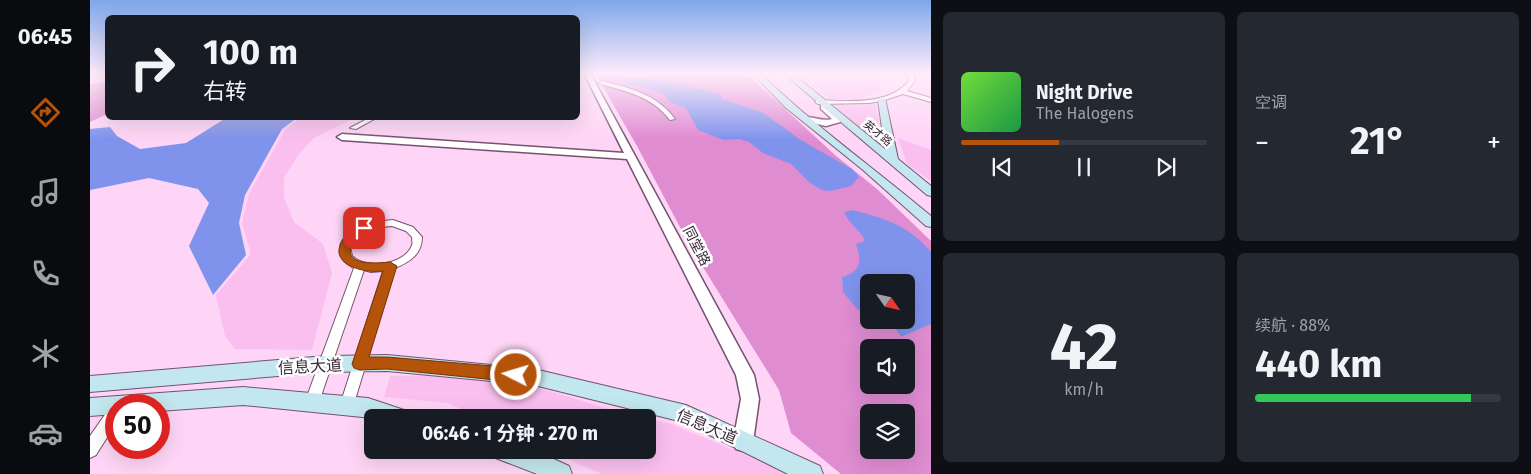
<!DOCTYPE html>
<html lang="zh">
<head>
<meta charset="utf-8">
<style>
  :root { --surface:#171b24; --page:#242831; --text:#f1f3f6; --muted:#9ea1a6; --line:#363941; --accent:#b45309 }
  body { margin:0; font-family:"Fira Sans","Noto Sans SC",sans-serif; background:var(--page); color:var(--text); height:100vh; display:flex; flex-direction:column; font-size:19px; white-space:nowrap }
  * { box-sizing:border-box; margin:0 }
  p { font-size:16px; color:var(--muted) }
  .icon { flex:none; width:28px; height:28px; fill:none; stroke:currentColor; stroke-width:2; stroke-linecap:round; stroke-linejoin:round }
  .map { position:relative; flex:1; overflow:hidden }
  .panel { display:flex; flex-direction:column; gap:12px; padding:12px; background:#0d0f14; width:600px }
  .panel>* { flex:none }
  .top-card { position:absolute; left:15px; top:15px; width:475px; height:105px; border-radius:8px; box-shadow:0 5px 20px #0002; background:#171b24; color:var(--text); overflow:hidden }
  .needle { width:32px; rotate:124deg }
  .controls { position:absolute; left:770px; top:274px; display:grid; gap:10px }
  .controls a { display:grid; place-items:center; width:55px; height:55px; border-radius:8px; background:var(--surface); box-shadow:0 5px 20px #0002; font-size:25px }
  .speed { position:absolute; left:15px; top:394px; display:flex; gap:10px; font-size:25px; font-weight:700; text-align:center }
  .speed>* { display:grid; place-content:center; width:65px; height:65px; border-radius:50%; background:var(--surface); box-shadow:0 5px 20px #0002; line-height:1 }
  .speed .limit { border:8px solid #d22; background:#fff; color:#111 }
  .pin { position:absolute; display:grid; place-items:center; width:42px; height:42px; color:#fff; margin:-21px; border-radius:10px; box-shadow:0 2px 8px #0006 }
  .me { position:absolute; width:55px; margin:-28px; rotate:275deg; stroke-linejoin:round; filter:drop-shadow(0 0 4px #0008) }
  .turn { display:flex; align-items:center; gap:18px; height:105px; padding:0 15px; font-size:22px }
  .turn .icon { width:65px; height:65px; stroke-width:2.5 }
  .turn b { display:block; font-size:35px; line-height:42px }
  .big { font-size:38px; font-weight:700; line-height:1.1 }
  .panel .tile { flex:1; display:flex; flex-direction:column; justify-content:center; gap:8px; min-width:0; padding:0 18px; border-radius:8px; background:var(--page) }
  .panel .dial { align-items:center; gap:0 }
  .dial b { font-size:65px; line-height:1 }
  .song { display:flex; align-items:center; gap:15px }
  .cover { width:60px; height:60px; border-radius:8px; background:linear-gradient(135deg,hsl(100 70% 55%),hsl(140 70% 35%)) }
  .played { height:5px; border-radius:2px; background:linear-gradient(90deg,var(--accent) 40%,var(--line) 40%) }
  .keys { display:flex; justify-content:space-around; direction:ltr }
  .heat { display:flex; justify-content:space-between; align-items:center; font-size:28px; direction:ltr }
  .charge { height:8px; border-radius:4px; background:linear-gradient(90deg,#34c759 88%,var(--line) 0) }
  .panel .tiles { flex:1; display:grid; gap:12px; grid-template-columns:repeat(2,1fr) }
  .trip { position:absolute; left:274px; top:409px; width:292px; height:50px; border-radius:8px; background:var(--surface); box-shadow:0 5px 20px #0002; font-weight:700; line-height:50px; text-align:center }
  main { display:flex; flex:1; min-height:0 }
  .tabs { display:flex; flex-direction:column; width:90px; justify-content:space-around; align-items:center; background:#090b0e; color:var(--muted) }
  .tabs .icon { width:35px; height:35px }
  .tabs .selected { color:var(--accent) }
  .tabs b { font-size:22px; color:var(--text) }
  .map>svg:first-child { display:block }
</style>
</head>
<body>
<main>
<nav class="tabs">
<b>06:45</b>
<svg class="icon selected" aria-label="directions" viewBox="0 0 24 24"><path d="M12 3l9 9-9 9-9-9zM9 14v-3h6M13 9l2 2-2 2"/></svg>
<svg class="icon" aria-label="music" viewBox="0 0 24 24"><path d="M9 18V5l10-2v13"/><circle cx="6" cy="18" r="3"/><circle cx="16" cy="16" r="3"/></svg>
<svg class="icon" aria-label="phone" viewBox="0 0 24 24"><path d="M5 4h4l2 5-3 2q2 4 5 5l2-3 5 2v4C11 20 4 13 5 4z"/></svg>
<svg class="icon" aria-label="climate" viewBox="0 0 24 24"><path d="M12 3v18M4 7l16 10M4 17L20 7"/></svg>
<svg class="icon" aria-label="car" viewBox="0 0 24 24"><path d="M5 17H2v-5l4-1 3-4h7l3 4 3 1v5h-3M9 17h6M6 11h13"/><circle cx="7" cy="17" r="2"/><circle cx="17" cy="17" r="2"/></svg>
</nav>
<div class="map">
<svg width="841" height="474" viewBox="0 0 841 474">
  <rect width="100%" height="100%" fill="#fed5f6"/>
  <!-- green -->
  <g fill="#fabfef">
    <polygon points="706,73 789,73 790,91 767,99 740,99"/>
    <polygon points="786,104 793,147 745,105"/>
    <polygon points="210,118 265,118 224,138 209,154 194,178 194,198 204,222 233,244 242,273 222,350 145,349 135,336 126,295 161,254 152,223 159,194 195,130"/>
    <polygon points="808,138 841,150 841,181 817,164"/>
    <path d="M300 376C352 375 406 379 456 390 488 398 519 412 551 417H389L358 403 294 397Z"/>
    <polygon points="558,419 579,423 701,474 512,474 457,450 558,450"/>
  </g>
  <!-- forest -->
  <g fill="#df8cd1" fill-rule="evenodd">
    <path d="M505 73H656L745 155 787 189 841 241V474H751L701 433 689 390 600 246 547 146ZM779 282H816V320H779ZM779 348H816V385H779ZM779 412H816V450H779Z"/>
    <polygon points="17,82 17,114 0,122 0,84"/>
  </g>
  <!-- water -->
  <g fill="#8093ec">
    <polygon points="516,74 583,82 632,95 632,99 674,113 709,139 762,169 769,177 761,186 740,191 732,190 720,183 701,164 673,153 659,142 649,139 634,140 608,130 596,108 580,102 575,95 557,88 513,77"/>
    <polygon points="136,118 207,118 192,129 155,195 149,223 156,255 123,295 99,246 119,203 108,189 59,178 0,190 0,129 20,127 27,136 50,149 96,143"/>
    <path d="M763 210C796 219 818 225 841 252V324L811 337 805 328 795 320H816V282H779V311L768 310 753 292 752 277C771 272 772 261 766 244L775 241C772 231 760 226 754 212Z"/>
  </g>
  <g fill="none" stroke-linecap="round" stroke-linejoin="round">
    <!-- minor casing -->
    <g stroke="#75526e" stroke-width="2">
      <g id="minor">
        <polygon points="0,73 12,73 0,77"/>
        <path d="M817 73H823L825 81 817 91 841 98V102L813 94 795 100 780 103 728 104 725 102 728 100C758 101 798 106 819 81Z"/>
        <path d="M512 81C540 88 568 95 585 119L580 120C563 97 536 91 510 84L509 83Z"/>
        <polygon points="279,118 286,118 266,129 260,128"/>
        <path d="M303 220 323 227 332 237C332 254 320 262 305 268L262 410 257 412 252 410 250 405 293 271 281 272 274 270 229 402 227 407 222 408 217 407 215 402 264 268C256 264 251 260 250 251 248 229 287 221 303 220ZM302 226 316 231 322 237C322 240 323 243 322 245 315 265 277 270 262 256L260 247C266 232 287 227 302 226Z"/>
        <polygon points="26,404 28,405 26,405 26,423 6,455 0,458 0,436 21,406"/>
      </g>
    </g>
    <!-- tertiary casing -->
    <g stroke="#75526e" stroke-width="3">
      <g id="tertiary">
        <polygon points="494,73 500,73 664,375 669,399 663,442 660,449 653,451 646,449 643,442 651,399 646,375 537,159 252,140 247,137 252,134 534,153"/>
        <path d="M731 105H737L750 118V122L736 126 714 121V117C723 116 732 122 742 119L731 109Z"/>
      </g>
    </g>
    <!-- secondary casing -->
    <g stroke="#75526e" stroke-width="2">
      <g id="secondary">
        <path d="M662 73H670C723 125 784 168 841 216V227L836 226 773 170 695 107Z"/>
        <polygon points="693,73 702,73 795,149 788,100 795,98 808,159 841,186 841,196 837,195"/>
        <polygon points="297,355 444,369 596,405 730,466 733,474 698,474 593,422 444,385 297,371 236,372 0,392 0,376 236,356"/>
        <polygon points="153,387 278,398 317,411 320,418 282,418 153,405 69,411 69,405 26,405 26,414 0,416 0,398"/>
        <polygon points="400,450 444,450 479,466 482,474 447,474 403,457"/>
      </g>
    </g>
    <!-- minor -->
    <use href="#minor" fill="#fff" fill-rule="evenodd"/>
    <!-- tertiary -->
    <use href="#tertiary" fill="#fff" fill-rule="evenodd"/>
    <!-- secondary -->
    <use href="#secondary" fill="#c3e7ee" fill-rule="evenodd"/>
  </g>
  <!-- sky -->
  <linearGradient id="sky" x2="0" y2="1"><stop stop-color="#7ea7ea"/><stop offset="0.53" stop-color="#ffecfb"/><stop offset="1" stop-color="#ffecfb" stop-opacity="0"/></linearGradient>
  <rect width="841" height="139" fill="url(#sky)"/>
  <!-- route -->
  <path fill="#b45309" stroke="#753606" d="M274 225 279 228C274 234 265 237 262 245 252 267 290 263 300 262L307 266 279 357H297L426 368 431 370 434 375 431 380 426 382 297 369 270 370 264 368 262 364 293 271C271 274 232 262 257 235 261 231 267 227 274 225Z"/>
  <g text-anchor="middle" stroke-width="5" stroke-linejoin="round" paint-order="stroke">
    <!-- far-street labels -->
    <g font-size="11" fill="#3a2a37" stroke="#fff">
      <text transform="translate(788 133) rotate(40)" y="4">英才路</text>
    </g>
    <!-- street labels -->
    <g font-size="14" fill="#3a2a37" stroke="#fff">
      <text transform="translate(607 246) rotate(63)" y="5">同堂路</text>
    </g>
    <!-- near-street labels -->
    <g font-size="16" fill="#3a2a37" stroke="#fff">
      <text transform="translate(220 366) rotate(-3)" y="6">信息大道</text>
      <text transform="translate(617 426) rotate(23)" y="6">信息大道</text>
    </g>
  </g>
</svg>
<div class="controls">
<a><svg class="needle" viewBox="-14 -14 28 28"><path d="M0-13l5 13h-10z" fill="#e53935"/><path d="M0 13l5-13h-10z" fill="#9ea1a6"/></svg></a>
<a><svg class="icon" aria-label="sound" viewBox="0 0 24 24"><path d="M4 9h4l5-4v14l-5-4H4zM17 9q2 3 0 6"/></svg></a>
<a><svg class="icon" aria-label="layers" viewBox="0 0 24 24"><path d="M12 4l9 5-9 5-9-5zM3 14l9 5 9-5"/></svg></a>
</div>
<div class="speed"><div class="limit">50</div></div>
<div class="pin" style="left:274px;top:228px;background:#d93025"><svg class="icon" aria-label="arrive" viewBox="0 0 24 24"><path d="M6 21V4h12l-3 4 3 4H6"/></svg></div>
<svg class="me" style="left:426px;top:375px" viewBox="-20 -20 40 40"><circle r="17" fill="#b45309" stroke="#fff" stroke-width="3"/><path d="M0-11L8 9 0 5-8 9z" fill="#fff"/></svg>
<div class="trip">06:46 · 1 分钟 · 270 m</div>
<div class="top-card">
<div class="turn"><svg class="icon" aria-label="right" viewBox="0 0 24 24"><path d="M7 20v-9h11M14 6l5 5-5 5"/></svg><div><b>100 m</b>右转</div></div>
</div>
</div>
<section class="panel">
<div class="tiles">
<div class="tile">
<div class="song"><i class="cover"></i><div><b>Night Drive</b><p>The Halogens</p></div></div>
<div class="played"></div>
<div class="keys"><svg class="icon" aria-label="previous" viewBox="0 0 24 24"><path d="M18 5L8 12l10 7zM5 5v14"/></svg><svg class="icon" aria-label="pause" viewBox="0 0 24 24"><path d="M8 5v14M16 5v14"/></svg><svg class="icon" aria-label="next" viewBox="0 0 24 24"><path d="M6 5l10 7-10 7zM19 5v14"/></svg></div>
</div>
<div class="tile"><p>空调</p>
<div class="heat"><a>−</a><b class="big">21°</b><a>+</a></div>
</div>
<div class="tile dial"><b>42</b><p>km/h</p></div>
<div class="tile"><p>续航 · 88%</p><b class="big">440 km</b><div class="charge"></div></div>
</div>
</section>
</main>
</body>
</html>
